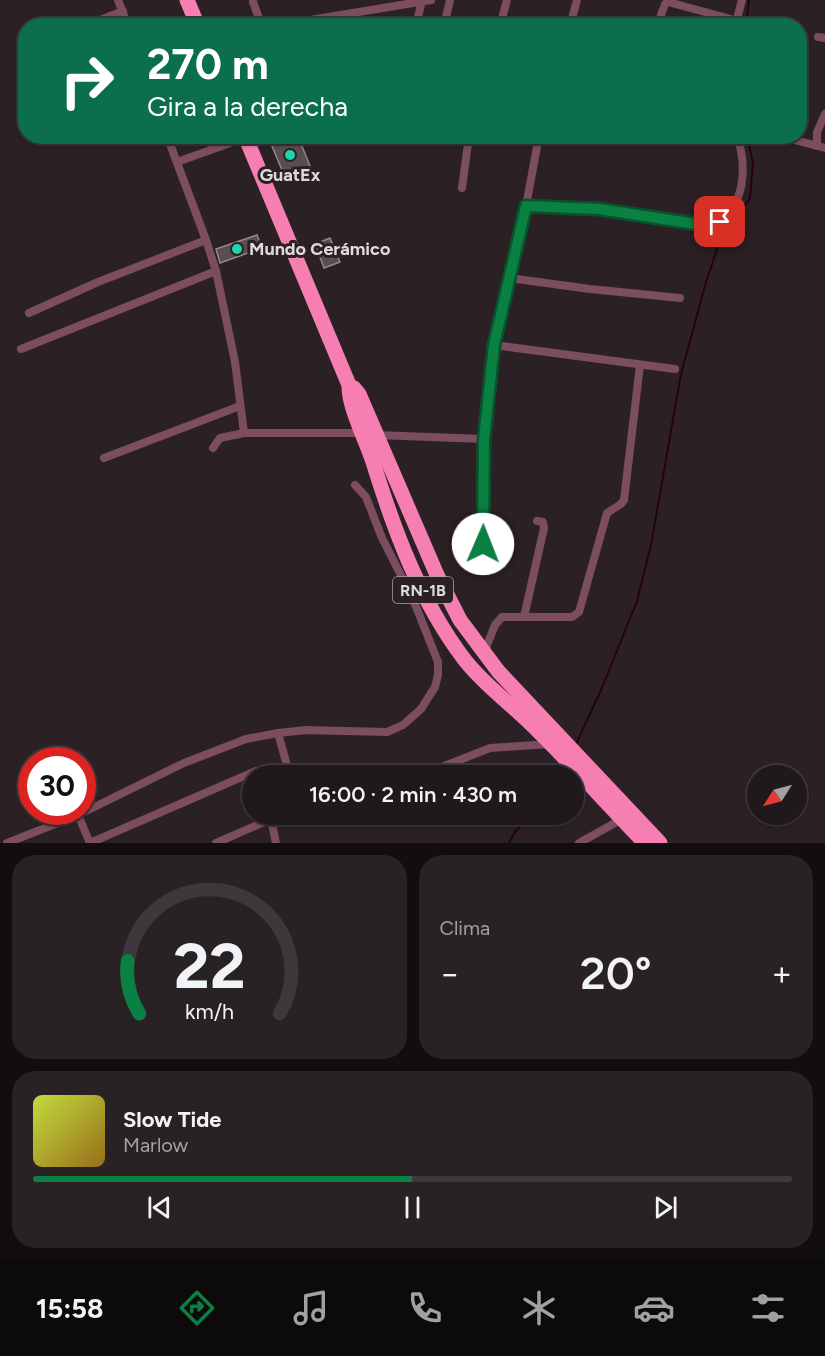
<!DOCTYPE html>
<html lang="es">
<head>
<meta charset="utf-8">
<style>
  :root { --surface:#20191c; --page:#282225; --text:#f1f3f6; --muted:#a2a0a3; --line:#3d383b; --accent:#0b8043 }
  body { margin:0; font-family:Figtree,sans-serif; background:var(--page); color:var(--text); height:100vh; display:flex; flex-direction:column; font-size:22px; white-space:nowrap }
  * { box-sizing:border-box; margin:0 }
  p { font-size:20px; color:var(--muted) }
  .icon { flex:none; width:33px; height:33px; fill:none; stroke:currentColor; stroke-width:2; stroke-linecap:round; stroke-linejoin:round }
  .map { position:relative; height:843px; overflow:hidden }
  .panel { display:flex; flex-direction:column; gap:12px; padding:12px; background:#120e0f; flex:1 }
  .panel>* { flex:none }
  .banner { position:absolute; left:18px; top:18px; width:789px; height:126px; border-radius:24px; box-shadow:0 2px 4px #0004,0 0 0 2px var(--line); background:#0b6e4f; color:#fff; overflow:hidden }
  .needle { width:39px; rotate:234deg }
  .fabs { position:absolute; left:747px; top:765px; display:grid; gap:12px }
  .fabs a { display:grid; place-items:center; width:60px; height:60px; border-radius:50%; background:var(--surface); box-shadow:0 2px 4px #0004,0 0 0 2px var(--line); font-size:30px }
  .speed { position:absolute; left:18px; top:747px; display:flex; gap:12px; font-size:30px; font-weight:700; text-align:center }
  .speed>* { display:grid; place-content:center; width:78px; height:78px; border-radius:50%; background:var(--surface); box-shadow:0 2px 4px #0004,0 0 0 2px var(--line); line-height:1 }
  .speed .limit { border:9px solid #d22; background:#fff; color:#111 }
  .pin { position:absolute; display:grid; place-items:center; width:51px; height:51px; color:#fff; margin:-26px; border-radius:12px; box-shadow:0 3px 9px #0006 }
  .me { position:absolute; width:66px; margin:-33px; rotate:1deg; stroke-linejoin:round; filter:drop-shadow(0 0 4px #0008) }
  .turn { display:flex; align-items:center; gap:21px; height:126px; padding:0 30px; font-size:27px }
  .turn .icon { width:78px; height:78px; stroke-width:2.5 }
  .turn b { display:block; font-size:42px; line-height:51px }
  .big { font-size:45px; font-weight:600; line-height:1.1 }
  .panel .widget { flex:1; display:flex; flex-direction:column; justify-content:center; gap:9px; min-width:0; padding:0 21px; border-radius:24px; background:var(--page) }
  .panel .dial { align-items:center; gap:0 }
  .dial svg { height:156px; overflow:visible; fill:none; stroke:var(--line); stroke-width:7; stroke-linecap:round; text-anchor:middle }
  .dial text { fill:var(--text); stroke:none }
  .song { display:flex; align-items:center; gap:18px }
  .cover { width:72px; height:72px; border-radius:9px; background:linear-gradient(135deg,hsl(70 70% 55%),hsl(40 70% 35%)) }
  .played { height:6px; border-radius:3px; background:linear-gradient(90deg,var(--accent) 50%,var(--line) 50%) }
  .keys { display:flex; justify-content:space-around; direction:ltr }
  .heat { display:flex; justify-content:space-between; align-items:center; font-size:33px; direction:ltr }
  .panel .tiles { flex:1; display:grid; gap:12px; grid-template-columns:1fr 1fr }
  .widget:last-child { grid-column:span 2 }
  .trip { position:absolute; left:242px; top:765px; width:342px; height:60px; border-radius:30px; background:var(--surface); box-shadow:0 2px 4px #0004,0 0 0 2px var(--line); font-weight:600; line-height:60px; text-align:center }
  .dock { display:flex; height:96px; justify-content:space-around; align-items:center; background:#0d0a0b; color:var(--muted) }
  .dock .icon { width:42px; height:42px }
  .dock .selected { color:var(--accent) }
  .dock b { font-size:27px; color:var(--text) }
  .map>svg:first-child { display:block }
</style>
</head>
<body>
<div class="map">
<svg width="825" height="843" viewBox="0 0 825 843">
  <rect width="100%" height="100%" fill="#2b2125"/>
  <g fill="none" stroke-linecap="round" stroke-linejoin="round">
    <!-- stream -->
    <g stroke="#270013" stroke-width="2">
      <polyline points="746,26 749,0"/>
      <polyline points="576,744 602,688 637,601 651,545 681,374 706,282 724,229 741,211 750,198 753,163 747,136"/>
      <polyline points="559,776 564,767"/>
      <polyline points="509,843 515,832 531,814"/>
    </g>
  </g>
  <!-- building -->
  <g fill="#594d52" stroke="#94868b" stroke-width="1.5">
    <polygon points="274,136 298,136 312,171 287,182 269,139"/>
    <polygon points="257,235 262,248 220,263 216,249"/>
    <polygon points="330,238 340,262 324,268 315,244"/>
  </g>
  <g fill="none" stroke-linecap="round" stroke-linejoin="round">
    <!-- street -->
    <g stroke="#7c4c5f" stroke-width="8">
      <polyline points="118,0 128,26"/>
      <polyline points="253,2 262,26"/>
      <polyline points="738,25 738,15 742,0"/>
      <polyline points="85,26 123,11"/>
      <polyline points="274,26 431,0"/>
      <polyline points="416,26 422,0"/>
      <polyline points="444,26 450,0"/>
      <polyline points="500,26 507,0"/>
      <polyline points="570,26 577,0"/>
      <polyline points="657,26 665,4 668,2 738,21"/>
      <polyline points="818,37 825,38"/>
      <polyline points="167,136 206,240 216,271 235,362 244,433"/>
      <polyline points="506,136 538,141"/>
      <polyline points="779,136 825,148"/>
      <polyline points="817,146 817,132 825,114"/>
      <polyline points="177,162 247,137"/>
      <polyline points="462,188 469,136"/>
      <path d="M526 206 599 209 714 226C745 207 748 168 737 136"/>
      <polyline points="509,278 590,289 680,298"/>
      <polyline points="29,313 98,282 206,240"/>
      <polyline points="494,345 675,369"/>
      <polyline points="21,349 216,271"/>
      <polyline points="376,435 484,439"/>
      <polyline points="213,448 220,438 244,433 363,433"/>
      <polyline points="104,458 240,406"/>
      <polyline points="483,544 484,439 494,345 526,206 539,136"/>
      <polyline points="524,617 544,528 543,522 537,521"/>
      <polyline points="484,653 495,625 502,617 572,617 579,612 607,513 621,504 624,500 640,365"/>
      <polyline points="278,733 290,776"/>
      <polyline points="419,776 490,748 550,744"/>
      <polyline points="270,814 276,843"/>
      <polyline points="78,815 90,843"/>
      <polyline points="272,823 323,814"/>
      <polyline points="7,843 78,815 184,763 246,739 278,733 306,730 387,732 403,725 421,709 435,687 438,675 438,662 413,599 382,538 366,497 355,485"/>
      <polyline points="90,843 256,771"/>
      <polyline points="216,843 264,822"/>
      <polyline points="579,843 615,823 620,817"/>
    </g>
    <!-- highway -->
    <g stroke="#f67eb1" stroke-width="15">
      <polyline points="187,0 198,26"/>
      <path d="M245 136 349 385C348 406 366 440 373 462 394 530 420 601 464 659 483 684 510 703 532 725 571 763 607 804 645 843"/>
      <polyline points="354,388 359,394 437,575 460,620 498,671 660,843"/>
    </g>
  </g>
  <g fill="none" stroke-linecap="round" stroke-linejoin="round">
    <!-- route casing -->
    <g stroke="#07532c" stroke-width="15">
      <polyline id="route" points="483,544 484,439 494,345 526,206 599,209 709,226 720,222"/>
    </g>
    <!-- route -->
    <use href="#route" stroke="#0b8043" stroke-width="10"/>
  </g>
  <!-- markers -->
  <g fill="#1cd5b1" stroke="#2b2125" stroke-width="2">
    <circle cx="290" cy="155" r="6"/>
    <circle cx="237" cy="249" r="6"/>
  </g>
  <g text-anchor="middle" stroke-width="6" stroke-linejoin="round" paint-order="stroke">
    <!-- shield labels -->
    <rect fill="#2b2125" stroke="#aaa2a4" stroke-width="1.5" x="393" y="577" width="60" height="26" rx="4.5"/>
    <g font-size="16" font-weight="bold" fill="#e0d9db">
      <text x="423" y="596">RN-1B</text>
    </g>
    <!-- poi labels -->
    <g font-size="18" font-weight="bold" fill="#e0d9db" stroke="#2b2125">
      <text x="290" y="181">GuatEx</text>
      <text x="249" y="255" text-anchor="start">Mundo Cerámico</text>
    </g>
  </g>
</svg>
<div class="fabs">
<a><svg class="needle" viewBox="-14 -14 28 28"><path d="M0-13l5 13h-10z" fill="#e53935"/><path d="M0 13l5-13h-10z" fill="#a2a0a3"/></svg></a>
</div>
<div class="speed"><div class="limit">30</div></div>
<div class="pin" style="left:720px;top:222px;background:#d93025"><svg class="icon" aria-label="arrive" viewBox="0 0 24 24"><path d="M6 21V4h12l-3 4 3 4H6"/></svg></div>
<svg class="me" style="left:483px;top:544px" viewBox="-20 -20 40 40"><circle r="19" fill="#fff"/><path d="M0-13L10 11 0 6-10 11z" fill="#0b8043"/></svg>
<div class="trip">16:00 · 2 min · 430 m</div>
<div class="banner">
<div class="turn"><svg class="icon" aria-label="right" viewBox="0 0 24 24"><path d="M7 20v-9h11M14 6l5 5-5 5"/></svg><div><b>270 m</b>Gira a la derecha</div></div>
</div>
</div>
<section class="panel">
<div class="tiles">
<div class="widget dial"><svg viewBox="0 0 100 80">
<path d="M14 69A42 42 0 1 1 86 69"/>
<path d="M14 69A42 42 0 0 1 8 42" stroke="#0b8043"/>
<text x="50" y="56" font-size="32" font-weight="700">22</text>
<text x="50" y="72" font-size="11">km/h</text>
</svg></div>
<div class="widget"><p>Clima</p>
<div class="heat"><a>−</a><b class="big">20°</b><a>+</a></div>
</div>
<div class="widget">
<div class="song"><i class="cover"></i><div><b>Slow Tide</b><p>Marlow</p></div></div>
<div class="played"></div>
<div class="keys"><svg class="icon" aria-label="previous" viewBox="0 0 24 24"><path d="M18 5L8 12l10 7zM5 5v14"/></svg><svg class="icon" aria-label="pause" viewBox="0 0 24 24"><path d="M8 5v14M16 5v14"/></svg><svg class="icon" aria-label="next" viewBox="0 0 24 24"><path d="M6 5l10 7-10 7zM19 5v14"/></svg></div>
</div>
</div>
</section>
<nav class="dock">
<b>15:58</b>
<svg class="icon selected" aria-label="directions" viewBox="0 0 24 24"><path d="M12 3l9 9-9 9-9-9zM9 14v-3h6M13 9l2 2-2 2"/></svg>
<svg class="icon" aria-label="music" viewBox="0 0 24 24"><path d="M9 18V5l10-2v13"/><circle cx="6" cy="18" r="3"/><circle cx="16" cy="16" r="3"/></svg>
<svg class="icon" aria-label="phone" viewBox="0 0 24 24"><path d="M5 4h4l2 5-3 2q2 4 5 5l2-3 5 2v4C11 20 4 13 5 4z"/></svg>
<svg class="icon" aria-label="climate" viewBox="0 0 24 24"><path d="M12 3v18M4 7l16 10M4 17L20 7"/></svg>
<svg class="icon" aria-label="car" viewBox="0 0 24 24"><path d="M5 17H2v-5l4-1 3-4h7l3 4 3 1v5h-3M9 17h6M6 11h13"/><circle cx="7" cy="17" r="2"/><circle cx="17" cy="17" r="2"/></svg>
<svg class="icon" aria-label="filters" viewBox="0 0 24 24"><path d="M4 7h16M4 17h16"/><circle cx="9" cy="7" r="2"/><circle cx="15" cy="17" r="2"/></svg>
</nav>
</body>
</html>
